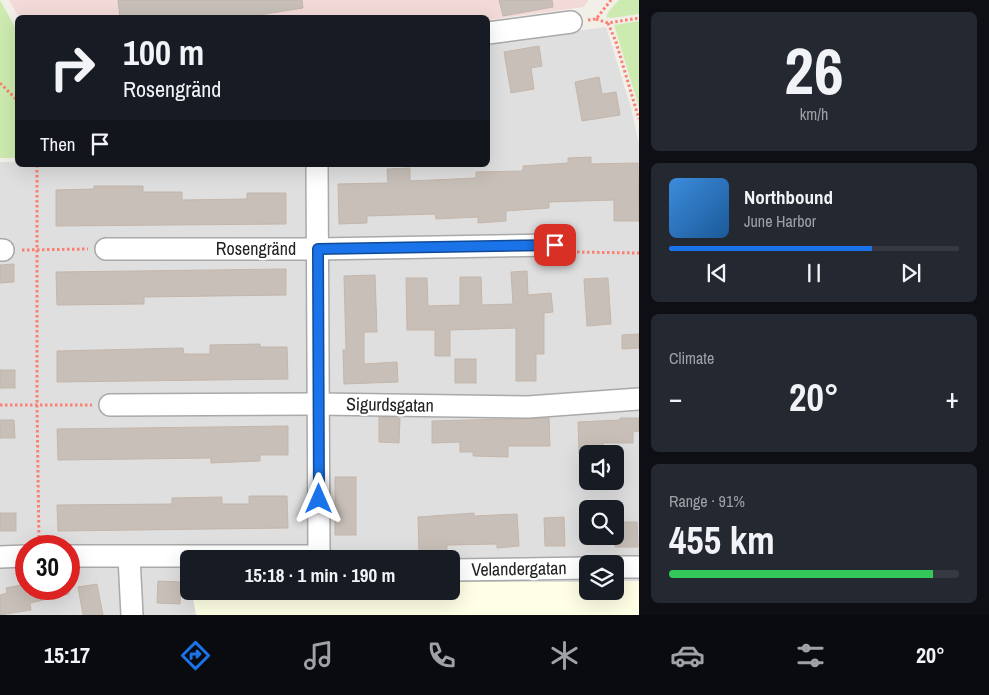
<!DOCTYPE html>
<html lang="en">
<head>
<meta charset="utf-8">
<style>
  :root { --surface:#171b24; --page:#242831; --text:#f1f3f6; --muted:#9ea1a6; --line:#363941; --accent:#1a73e8 }
  body { margin:0; font-family:"Archivo Narrow",sans-serif; background:var(--page); color:var(--text); height:100vh; display:flex; flex-direction:column; font-size:19px; white-space:nowrap }
  * { box-sizing:border-box; margin:0 }
  p { font-size:16px; color:var(--muted) }
  .icon { flex:none; width:28px; height:28px; fill:none; stroke:currentColor; stroke-width:2; stroke-linecap:round; stroke-linejoin:round }
  .map { position:relative; flex:1; overflow:hidden }
  .side { display:flex; flex-direction:column; gap:12px; padding:12px; background:#0d0f14; width:350px }
  .side>* { flex:none }
  .guide { position:absolute; left:15px; top:15px; width:475px; height:152px; border-radius:8px; box-shadow:0 5px 20px #0002; background:#171b24; color:var(--text); overflow:hidden }
  .buttons { position:absolute; left:579px; top:445px; display:grid; gap:10px }
  .buttons a { display:grid; place-items:center; width:45px; height:45px; border-radius:8px; background:var(--surface); box-shadow:0 5px 20px #0002; font-size:25px }
  .speed { position:absolute; left:15px; top:535px; display:flex; gap:10px; font-size:25px; font-weight:700; text-align:center }
  .speed>* { display:grid; place-content:center; width:65px; height:65px; border-radius:50%; background:var(--surface); box-shadow:0 5px 20px #0002; line-height:1 }
  .speed .limit { border:8px solid #d22; background:#fff; color:#111 }
  .pin { position:absolute; display:grid; place-items:center; width:42px; height:42px; color:#fff; margin:-21px; border-radius:10px; box-shadow:0 2px 8px #0006 }
  .me { position:absolute; width:55px; margin:-28px; rotate:0deg; stroke-linejoin:round; filter:drop-shadow(0 0 4px #0008) }
  .turn { display:flex; align-items:center; gap:18px; height:105px; padding:0 25px; font-size:22px }
  .turn .icon { width:65px; height:65px; stroke-width:2.5 }
  .turn b { display:block; font-size:35px; line-height:42px }
  .then { display:flex; align-items:center; height:48px; padding:0 25px; background:#0003; gap:10px; font-size:19px }
  .big { font-size:38px; font-weight:700; line-height:1.1 }
  .side .tile { flex:1; display:flex; flex-direction:column; justify-content:center; gap:8px; min-width:0; padding:0 18px; border-radius:8px; background:var(--page) }
  .side .dial { align-items:center; gap:0 }
  .dial b { font-size:65px; line-height:1 }
  .song { display:flex; align-items:center; gap:15px }
  .cover { width:60px; height:60px; border-radius:8px; background:linear-gradient(135deg,hsl(210 70% 55%),hsl(210 70% 35%)) }
  .played { height:5px; border-radius:2px; background:linear-gradient(90deg,var(--accent) 70%,var(--line) 70%) }
  .keys { display:flex; justify-content:space-around; direction:ltr }
  .heat { display:flex; justify-content:space-between; align-items:center; font-size:28px; direction:ltr }
  .charge { height:8px; border-radius:4px; background:linear-gradient(90deg,#34c759 91%,var(--line) 0) }
  .trip { position:absolute; left:180px; top:550px; width:280px; height:50px; border-radius:8px; background:var(--surface); box-shadow:0 5px 20px #0002; font-weight:700; line-height:50px; text-align:center }
  .dock { display:flex; height:80px; justify-content:space-around; align-items:center; background:#090b0e; color:var(--muted) }
  .dock .icon { width:35px; height:35px }
  .dock .active { color:var(--accent) }
  .dock b { font-size:22px; color:var(--text) }
  main { display:flex; flex:1; min-height:0 }
  .map>svg:first-child { display:block }
</style>
</head>
<body>
<main>
<div class="map">
<svg width="639" height="615" viewBox="0 0 639 615">
  <rect width="100%" height="100%" fill="#f2efe9"/>
  <!-- residential -->
  <path fill="#e0dfdf" fill-rule="evenodd" d="M606 27 631 108 639 144V581H615V564H588L587 582H451V559H189V591H192L196 615H0V162H17L18 165H488V43ZM588 454H615V481H588ZM588 509H615V536H588ZM26 546H69V589H26Z"/>
  <!-- commercial -->
  <polygon fill="#f2dad9" points="9,0 588,0 584,7 488,20 488,18 19,18"/>
  <!-- education -->
  <polygon fill="#ffffe5" points="615,581 639,581 639,615 196,615 192,591 451,591 451,582 587,582 588,591 615,591"/>
  <!-- grass -->
  <g fill="#cdebb0">
    <polygon points="0,0 17,31 17,158 0,158"/>
    <polygon points="619,0 639,0 639,14 612,18 606,17 609,11"/>
    <polygon points="639,21 639,108 614,25"/>
  </g>
  <!-- building -->
  <g fill="#c7bfb8" stroke="#c4b6ab">
    <polygon points="118,0 302,0 303,8 253,16 253,18 120,18"/>
    <polygon points="499,0 552,0 553,7 503,16"/>
    <polygon points="539,46 542,66 531,68 534,89 511,93 504,52"/>
    <polygon points="599,77 602,94 616,92 620,115 582,121 575,82"/>
    <polygon points="591,157 591,164 638,163 639,221 614,221 614,200 549,202 549,208 506,211 506,221 478,223 478,217 436,219 435,214 367,216 367,223 339,224 338,184 388,183 387,169 410,168 410,181 476,178 476,172 523,171 523,166 568,163 568,158"/>
    <polygon points="94,186 143,186 143,192 182,192 182,200 247,199 247,193 286,193 286,224 56,226 56,190 94,189"/>
    <polygon points="14,264 14,282 0,283 0,265"/>
    <polygon points="286,269 286,295 144,297 144,304 57,305 56,272"/>
    <polygon points="527,271 528,295 551,293 553,312 544,313 544,354 536,354 536,381 516,381 516,328 450,330 450,356 435,356 435,330 407,330 406,278 427,278 428,306 460,305 460,277 481,277 482,305 513,304 511,272"/>
    <polygon points="375,275 377,332 364,332 364,364 397,362 398,382 344,384 343,350 346,350 344,276"/>
    <polygon points="608,278 611,324 587,326 584,279"/>
    <polygon points="639,334 639,348 622,349 622,335"/>
    <polygon points="260,344 260,347 287,347 288,379 57,382 57,351 183,348 184,354 210,354 210,345"/>
    <rect x="455" y="359" width="21" height="24"/>
    <rect x="0" y="370" width="15" height="18"/>
    <polygon points="379,417 400,418 399,443 379,442"/>
    <polygon points="549,418 550,446 508,446 508,457 473,456 473,452 460,452 460,442 432,443 432,421"/>
    <polygon points="620,418 639,418 639,431 633,432 633,443 603,443 603,454 579,454 578,422 620,420"/>
    <polygon points="0,420 14,420 15,438 0,438"/>
    <polygon points="288,426 288,455 260,455 260,461 211,463 211,458 58,460 57,429"/>
    <rect x="335" y="477" width="21" height="58"/>
    <polygon points="249,496 287,496 288,528 58,531 57,505 172,504 172,498 222,497 222,504 249,504"/>
    <rect x="0" y="513" width="16" height="18"/>
    <polygon points="474,513 474,516 517,514 519,546 497,548 497,544 447,545 447,551 419,551 418,517"/>
    <polygon points="564,517 565,546 545,546 544,518"/>
    <polygon points="615,522 637,522 638,547 615,547"/>
    <polygon points="158,581 181,582 180,604 157,603"/>
    <polygon points="26,584 26,589 69,589 69,594 30,603 31,610 0,615 0,595 7,593 6,588"/>
    <polygon points="97,584 103,615 83,615 78,587"/>
  </g>
  <g fill="none" stroke-linecap="round" stroke-linejoin="round">
    <!-- minor casing -->
    <g stroke="#a9a9a9" stroke-width="24">
      <g id="minor">
        <polyline points="488,33 571,22"/>
        <polyline points="317,165 319,556"/>
        <polyline points="106,249 318,249 555,245"/>
        <polyline points="0,250 3,250"/>
        <polyline points="110,405 318,404 528,407 639,399"/>
        <polyline points="69,556 319,556 324,559"/>
        <polyline points="0,557 26,556"/>
        <polyline points="129,557 132,615"/>
        <polyline points="615,567 639,567"/>
        <polyline points="451,570 588,568"/>
      </g>
    </g>
    <!-- path -->
    <g stroke="#fa8072" stroke-width="3" stroke-dasharray="2.5 2.5" stroke-linecap="butt">
      <polyline points="596,19 608,23 639,18"/>
      <polyline points="588,20 596,19 611,0"/>
      <polyline points="608,23 616,42 639,119"/>
      <polyline points="0,83 18,101"/>
      <polyline points="37,165 37,404 39,543"/>
      <polyline points="22,250 88,249"/>
      <polyline points="572,252 639,253"/>
      <polyline points="0,405 92,405"/>
    </g>
    <!-- minor -->
    <use href="#minor" stroke="#fff" stroke-width="21"/>
  </g>
  <g fill="none" stroke-linecap="round" stroke-linejoin="round">
    <!-- route casing -->
    <g stroke="#114b97" stroke-width="12">
      <polyline id="route" points="319,499 318,249 555,245"/>
    </g>
    <!-- route -->
    <use href="#route" stroke="#1a73e8" stroke-width="9"/>
  </g>
  <g text-anchor="middle" stroke-width="4.5" stroke-linejoin="round" paint-order="stroke">
    <!-- street labels -->
    <g font-size="18" fill="#222" stroke="#fff">
      <text x="256" y="255">Rosengränd</text>
      <text transform="translate(390 405) rotate(1)" y="6">Sigurdsgatan</text>
      <text transform="translate(519 569) rotate(-1)" y="6">Velandergatan</text>
    </g>
  </g>
</svg>
<div class="buttons">
<a><svg class="icon" aria-label="sound" viewBox="0 0 24 24"><path d="M4 9h4l5-4v14l-5-4H4zM17 9q2 3 0 6"/></svg></a>
<a><svg class="icon" aria-label="search" viewBox="0 0 24 24"><circle cx="10" cy="10" r="6"/><path d="M15 15l6 6"/></svg></a>
<a><svg class="icon" aria-label="layers" viewBox="0 0 24 24"><path d="M12 4l9 5-9 5-9-5zM3 14l9 5 9-5"/></svg></a>
</div>
<div class="speed"><div class="limit">30</div></div>
<div class="pin" style="left:555px;top:245px;background:#d93025"><svg class="icon" aria-label="arrive" viewBox="0 0 24 24"><path d="M6 21V4h12l-3 4 3 4H6"/></svg></div>
<svg class="me" style="left:319px;top:499px" viewBox="-20 -20 40 40"><path d="M0-17L14 15 0 8-14 15z" fill="#1a73e8" stroke="#fff" stroke-width="4"/></svg>
<div class="trip">15:18 · 1 min · 190 m</div>
<div class="guide">
<div class="turn"><svg class="icon" aria-label="right" viewBox="0 0 24 24"><path d="M7 20v-9h11M14 6l5 5-5 5"/></svg><div><b>100 m</b>Rosengränd</div></div>
<div class="then">Then<svg class="icon" aria-label="arrive" viewBox="0 0 24 24"><path d="M6 21V4h12l-3 4 3 4H6"/></svg></div>
</div>
</div>
<section class="side">
<div class="tile dial"><b>26</b><p>km/h</p></div>
<div class="tile">
<div class="song"><i class="cover"></i><div><b>Northbound</b><p>June Harbor</p></div></div>
<div class="played"></div>
<div class="keys"><svg class="icon" aria-label="previous" viewBox="0 0 24 24"><path d="M18 5L8 12l10 7zM5 5v14"/></svg><svg class="icon" aria-label="pause" viewBox="0 0 24 24"><path d="M8 5v14M16 5v14"/></svg><svg class="icon" aria-label="next" viewBox="0 0 24 24"><path d="M6 5l10 7-10 7zM19 5v14"/></svg></div>
</div>
<div class="tile"><p>Climate</p>
<div class="heat"><a>−</a><b class="big">20°</b><a>+</a></div>
</div>
<div class="tile"><p>Range · 91%</p><b class="big">455 km</b><div class="charge"></div></div>
</section>
</main>
<nav class="dock">
<b>15:17</b>
<svg class="icon active" aria-label="directions" viewBox="0 0 24 24"><path d="M12 3l9 9-9 9-9-9zM9 14v-3h6M13 9l2 2-2 2"/></svg>
<svg class="icon" aria-label="music" viewBox="0 0 24 24"><path d="M9 18V5l10-2v13"/><circle cx="6" cy="18" r="3"/><circle cx="16" cy="16" r="3"/></svg>
<svg class="icon" aria-label="phone" viewBox="0 0 24 24"><path d="M5 4h4l2 5-3 2q2 4 5 5l2-3 5 2v4C11 20 4 13 5 4z"/></svg>
<svg class="icon" aria-label="climate" viewBox="0 0 24 24"><path d="M12 3v18M4 7l16 10M4 17L20 7"/></svg>
<svg class="icon" aria-label="car" viewBox="0 0 24 24"><path d="M5 17H2v-5l4-1 3-4h7l3 4 3 1v5h-3M9 17h6M6 11h13"/><circle cx="7" cy="17" r="2"/><circle cx="17" cy="17" r="2"/></svg>
<svg class="icon" aria-label="filters" viewBox="0 0 24 24"><path d="M4 7h16M4 17h16"/><circle cx="9" cy="7" r="2"/><circle cx="15" cy="17" r="2"/></svg>
<b>20°</b>
</nav>
</body>
</html>
